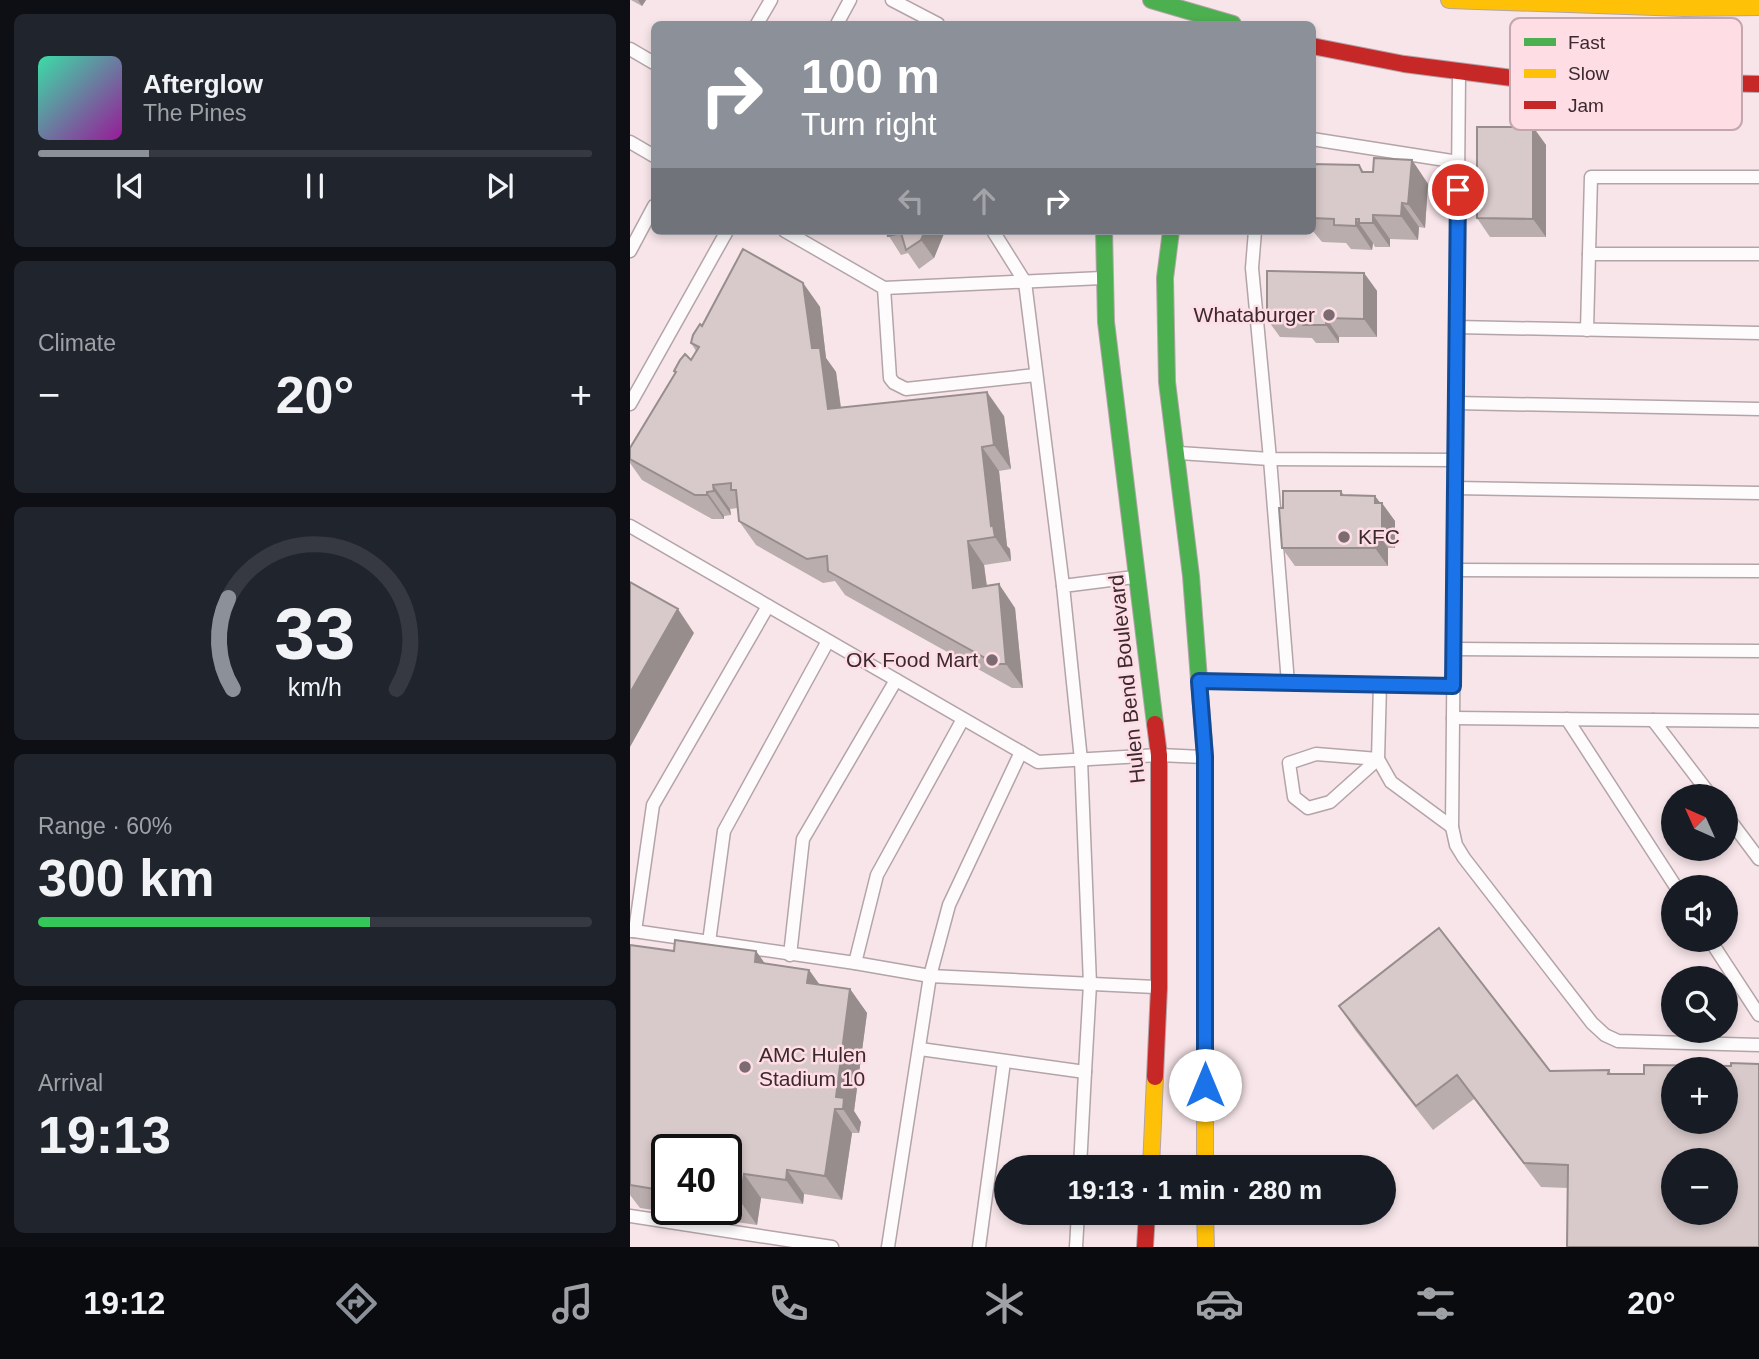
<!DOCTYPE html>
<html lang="en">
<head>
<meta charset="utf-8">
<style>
  :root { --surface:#171b24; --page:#20242c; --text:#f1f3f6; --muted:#9ea1a6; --line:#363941; --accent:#8c9099 }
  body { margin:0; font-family:Helvetica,sans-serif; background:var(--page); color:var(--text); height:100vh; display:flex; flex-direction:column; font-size:26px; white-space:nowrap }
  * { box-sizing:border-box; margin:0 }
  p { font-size:23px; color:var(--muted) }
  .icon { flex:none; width:38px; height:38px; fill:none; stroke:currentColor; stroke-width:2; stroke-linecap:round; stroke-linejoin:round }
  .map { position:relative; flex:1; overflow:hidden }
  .drawer { display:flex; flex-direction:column; gap:14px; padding:14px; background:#0d0f14; width:630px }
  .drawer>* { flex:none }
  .banner { position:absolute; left:21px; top:21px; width:665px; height:214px; border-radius:10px; box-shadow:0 4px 10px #0003; background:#8c9099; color:#fff; overflow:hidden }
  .needle { width:46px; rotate:315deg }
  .tools { position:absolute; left:1031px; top:784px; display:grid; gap:14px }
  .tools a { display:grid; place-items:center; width:77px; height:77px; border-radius:50%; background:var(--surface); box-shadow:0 4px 10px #0003; font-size:35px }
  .speed { position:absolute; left:21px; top:1134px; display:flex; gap:14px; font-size:35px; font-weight:700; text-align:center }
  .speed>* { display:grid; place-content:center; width:91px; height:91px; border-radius:50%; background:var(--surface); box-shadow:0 4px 10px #0003; line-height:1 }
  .speed .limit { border:4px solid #111; border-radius:10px; background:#fff; color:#111 }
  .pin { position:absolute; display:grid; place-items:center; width:60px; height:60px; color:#fff; margin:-30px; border:4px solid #fff; border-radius:50%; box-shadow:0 2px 7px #0007 }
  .me { position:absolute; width:77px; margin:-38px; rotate:0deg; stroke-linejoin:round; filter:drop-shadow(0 0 5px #0008) }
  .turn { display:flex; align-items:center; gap:24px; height:147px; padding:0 35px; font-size:32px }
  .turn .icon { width:91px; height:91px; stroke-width:2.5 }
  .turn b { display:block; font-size:49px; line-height:60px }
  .lanes { display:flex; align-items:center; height:66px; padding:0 35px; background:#0003; justify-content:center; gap:35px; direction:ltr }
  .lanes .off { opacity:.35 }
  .big { font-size:52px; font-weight:600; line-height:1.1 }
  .drawer .tile { flex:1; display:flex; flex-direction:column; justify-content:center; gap:10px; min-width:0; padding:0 24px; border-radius:10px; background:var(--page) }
  .drawer .dial { align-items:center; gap:0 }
  .dial svg { height:182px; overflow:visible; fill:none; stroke:var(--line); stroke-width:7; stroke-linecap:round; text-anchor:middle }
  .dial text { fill:var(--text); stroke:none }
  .song { display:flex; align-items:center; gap:21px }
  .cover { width:84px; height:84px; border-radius:10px; background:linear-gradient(135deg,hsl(160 70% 55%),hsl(300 70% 35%)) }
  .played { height:7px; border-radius:4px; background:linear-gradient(90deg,var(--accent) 20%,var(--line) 20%) }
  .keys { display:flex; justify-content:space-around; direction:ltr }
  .heat { display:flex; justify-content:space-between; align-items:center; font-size:38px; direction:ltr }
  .charge { height:10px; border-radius:5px; background:linear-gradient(90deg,#34c759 60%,var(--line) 0) }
  .trip { position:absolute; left:364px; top:1155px; width:402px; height:70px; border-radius:35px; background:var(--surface); box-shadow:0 4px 10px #0003; font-weight:600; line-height:70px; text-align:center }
  .dock { display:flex; height:112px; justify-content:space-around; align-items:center; background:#090b0e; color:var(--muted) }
  .dock .icon { width:49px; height:49px }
  .dock .current { color:var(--accent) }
  .dock b { font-size:32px; color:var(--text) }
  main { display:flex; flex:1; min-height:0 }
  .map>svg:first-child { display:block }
</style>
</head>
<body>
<main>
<section class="drawer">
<div class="tile">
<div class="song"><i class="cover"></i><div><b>Afterglow</b><p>The Pines</p></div></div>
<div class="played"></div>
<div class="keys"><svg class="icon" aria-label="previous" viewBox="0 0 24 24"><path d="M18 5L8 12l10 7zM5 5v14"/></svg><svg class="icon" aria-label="pause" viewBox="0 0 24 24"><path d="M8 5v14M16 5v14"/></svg><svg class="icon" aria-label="next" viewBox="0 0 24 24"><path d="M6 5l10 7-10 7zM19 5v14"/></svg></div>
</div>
<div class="tile"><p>Climate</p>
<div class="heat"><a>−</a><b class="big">20°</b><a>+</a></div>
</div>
<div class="tile dial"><svg viewBox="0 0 100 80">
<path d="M14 69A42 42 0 1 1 86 69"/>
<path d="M14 69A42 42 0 0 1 12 29" stroke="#8c9099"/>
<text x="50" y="56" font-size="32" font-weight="700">33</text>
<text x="50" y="72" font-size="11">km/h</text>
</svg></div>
<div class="tile"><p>Range · 60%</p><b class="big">300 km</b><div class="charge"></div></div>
<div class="tile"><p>Arrival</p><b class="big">19:13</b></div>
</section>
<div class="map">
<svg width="1129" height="1247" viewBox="0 0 1129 1247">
  <rect width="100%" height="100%" fill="#f7e5e9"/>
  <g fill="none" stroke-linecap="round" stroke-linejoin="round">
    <!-- lane casing -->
    <g stroke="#b3a4a8" stroke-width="15">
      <g id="lane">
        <polyline points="262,0 308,24"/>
        <polyline points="127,24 141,0"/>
        <polyline points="207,24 220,0"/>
        <polyline points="0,49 24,63"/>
        <polyline points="829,75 822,827 826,845 834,858 962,1023 975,1035 988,1041 1129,1045"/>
        <polyline points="682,139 828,162"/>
        <polyline points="0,142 24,156"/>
        <polyline points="155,231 254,288 472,278"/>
        <polyline points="363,231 395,282 433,586"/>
        <polyline points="625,231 622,268 640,459 658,683"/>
        <polyline points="0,251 24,206"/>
        <polyline points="959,254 1129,254"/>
        <polyline points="254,288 260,378 264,383 276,389 406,375"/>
        <polyline points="826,327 1129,333"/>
        <polyline points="957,330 961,177 1129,177"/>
        <polyline points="826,403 1129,409"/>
        <polyline points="0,404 97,231"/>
        <polyline points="549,453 640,459 825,460"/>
        <polyline points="825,488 1129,493"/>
        <polyline points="0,526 408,762 529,755 573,757"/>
        <polyline points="824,570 1129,571"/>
        <polyline points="824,649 1129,651"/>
        <polyline points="572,682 823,686"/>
        <polyline points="750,684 748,759 761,782 822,827"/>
        <polyline points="823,718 1129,721"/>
        <polyline points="937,719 1046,887"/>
        <polyline points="1023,720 1081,796"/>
        <polygon points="686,754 748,759 700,802 678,808 664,797 659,763"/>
        <polyline points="1096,815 1129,859"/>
        <polyline points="0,931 5,931 23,805 138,606"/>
        <polyline points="4,931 225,963 300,976 525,987"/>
        <polyline points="1080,940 1129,1015"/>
        <polyline points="79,942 94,831 198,641"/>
        <polyline points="160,955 173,839 266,680"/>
        <polyline points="225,963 247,875 333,719"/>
        <polyline points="290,1049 455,1072 460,984 451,760 433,586 504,577"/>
        <polyline points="450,1167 455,1072"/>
        <polyline points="0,1216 202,1247"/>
        <polyline points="258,1247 300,976 319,905 391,752"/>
        <polyline points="349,1247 374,1062"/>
        <polyline points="446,1247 448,1213"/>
      </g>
    </g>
    <!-- fast casing -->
    <g stroke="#b3a4a8" stroke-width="18">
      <g id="fast">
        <polyline points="521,0 603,24"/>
        <polyline points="474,231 476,322 525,724"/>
        <polyline points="541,231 535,278 537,382 561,576 575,757 575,841"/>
      </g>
    </g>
    <!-- slow casing -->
    <g stroke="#b3a4a8" stroke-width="18">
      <g id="slow">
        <polyline points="819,0 1054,8 1129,7"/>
        <polyline points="575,841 575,1167"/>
        <polyline points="521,1167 525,1077"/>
        <polyline points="575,1213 576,1247"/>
      </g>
    </g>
    <!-- jam casing -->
    <g stroke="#b3a4a8" stroke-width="18">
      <g id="jam">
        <polyline points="682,46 774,64 890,79 1129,84"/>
        <polyline points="525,1077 529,988 529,755 525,724"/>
        <polyline points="515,1247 517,1213"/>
      </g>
    </g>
    <!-- lane -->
    <use href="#lane" stroke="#fefbfc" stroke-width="12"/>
    <!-- fast -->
    <use href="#fast" stroke="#4caf50" stroke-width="16"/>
    <!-- slow -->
    <use href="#slow" stroke="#ffc107" stroke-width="16"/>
    <!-- jam -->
    <use href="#jam" stroke="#c62828" stroke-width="16"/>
  </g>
  <!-- wall -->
  <g fill="#baadae" fill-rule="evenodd">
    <polygon points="1,0 16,0 12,6"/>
    <polygon points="903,127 916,145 916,237 860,237 847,218"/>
    <polygon points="782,160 798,184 795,228 789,227 788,240 760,239 760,247 745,247 743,243 742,250 721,249 716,243 692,242 682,230 682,164 729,165 734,172 743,172"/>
    <polygon points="251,231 315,231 304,258 289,269 278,253 271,255 257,233"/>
    <polygon points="734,273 747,291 747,337 709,337 709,343 686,343 682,338 650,337 637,319"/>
    <polygon points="173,283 190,307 196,358 206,372 211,407 374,416 381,469 369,471 377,546 380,549 381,561 354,565 357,586 385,608 393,688 382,688 215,595 205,581 193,583 126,545 109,521 108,508 100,509 101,515 94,516 94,519 82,519 12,480 0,463 0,448 45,373 44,371 61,360 66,351 61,343 72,326"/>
    <polygon points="711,491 714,495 750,503 765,521 765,548 758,548 758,566 665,566 652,548 653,508"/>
    <path d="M0 945 44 951H126L135 964 179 970 190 985 220 989 237 1013 224 1111 231 1122 229 1133H222L212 1200 174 1194 173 1204 131 1198 127 1225 10 1208 0 1195ZM37 1150H96V1209H37Z"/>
    <polygon points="709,1006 920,1071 979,1070 981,1074 1014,1074 1101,1066 938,1188 911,1187 844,1099 803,1130 725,1030"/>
  </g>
  <!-- shaded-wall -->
  <g fill="#978d8d">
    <polygon points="8,0 16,0 12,6"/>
    <polygon points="903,127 916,145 916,237 903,219"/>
    <polygon points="782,160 798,184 795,228 778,204"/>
    <polygon points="772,203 789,227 788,240 771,216"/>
    <polygon points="743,215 760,239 760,247 743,223"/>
    <polygon points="726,219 743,243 742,250 726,226"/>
    <polygon points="295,231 315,231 304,258 291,240"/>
    <polygon points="734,273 747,291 747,337 734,319"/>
    <polygon points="173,283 190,307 196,358 206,372 214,433 198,409 182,348"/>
    <polygon points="696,318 709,337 709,343 696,325"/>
    <polygon points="357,392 374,416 381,469 364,445"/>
    <polygon points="352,447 369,471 377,546 380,549 381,561 365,537 361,526"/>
    <polygon points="83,485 100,509 101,515 84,491"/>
    <polygon points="77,492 94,516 94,519 77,495"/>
    <polygon points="745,496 752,505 752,503 765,521 765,548 752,529 745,503"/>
    <polygon points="745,529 758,548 758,566 745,548"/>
    <polygon points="338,541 354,565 360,612 343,588"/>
    <polygon points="369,584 385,608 393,688 376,664"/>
    <polygon points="48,609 64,633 0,747 0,693"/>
    <polygon points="126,951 143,975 125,962"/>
    <polygon points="179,970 196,994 177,983"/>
    <polygon points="220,989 237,1013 224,1111 231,1122 229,1133 213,1109 206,1097"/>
    <polygon points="205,1109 222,1133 212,1200 195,1176"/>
    <polygon points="157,1170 174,1194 173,1204 156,1180"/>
    <polygon points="114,1174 131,1198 127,1225 110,1201"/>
  </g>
  <!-- building -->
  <g fill="#d8c9ca" stroke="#978d8d" stroke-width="2" fill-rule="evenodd">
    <polygon points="847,127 903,127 903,219 847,218"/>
    <polygon points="744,158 782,160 778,204 772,203 771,216 743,215 743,223 729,223 729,219 726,219 726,226 704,225 704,219 682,218 682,164 729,165 732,172 743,172"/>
    <polygon points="256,231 295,231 291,240 276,250 271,233 258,236"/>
    <polygon points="113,249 173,283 182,348 190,348 198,409 357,392 364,445 352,447 361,526 363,525 365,537 338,541 343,588 369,584 376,664 366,664 198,571 197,556 177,559 109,521 106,490 101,490 101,483 83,485 84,491 77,492 77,495 65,495 0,459 0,448 46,372 44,371 50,360 55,354 61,360 69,347 61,343 63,335 70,324 72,326"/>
    <polygon points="637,271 734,273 734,319 696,318 696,325 673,325 673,319 637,319"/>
    <polygon points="653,491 711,491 711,495 745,496 745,503 752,503 752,529 745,529 745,548 652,548 649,508 653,508"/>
    <polygon points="0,582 48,609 0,693"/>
    <path d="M809 928 920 1071 979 1070 978 1074H1014V1065L1101 1066V1063L1129 1064V1247H937L938 1165 894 1163 827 1075 786 1106 709 1006ZM1043 1069H1096V1122H1043ZM1043 1160H1096V1213H1043Z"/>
    <polygon points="45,940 126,951 125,962 179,970 177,983 220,989 206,1097 214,1098 213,1109 205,1109 195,1176 157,1170 156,1180 114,1174 110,1201 96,1199 96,1150 37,1150 37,1191 0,1185 0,945 44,951"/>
  </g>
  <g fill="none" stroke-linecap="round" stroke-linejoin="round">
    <!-- route casing -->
    <g stroke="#114b97" stroke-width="18">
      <polyline id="route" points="575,1085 575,757 569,681 823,686 828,190"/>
    </g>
    <!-- route -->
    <use href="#route" stroke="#1a73e8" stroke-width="12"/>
  </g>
  <!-- markers -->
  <g fill="#7c6b70" stroke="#ffdde5" stroke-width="2.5">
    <circle cx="699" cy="315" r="7"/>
    <circle cx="714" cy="537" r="7"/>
    <circle cx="362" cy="660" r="7"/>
    <circle cx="115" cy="1067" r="7"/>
  </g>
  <g text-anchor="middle" stroke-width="5" stroke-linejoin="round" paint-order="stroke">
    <!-- poi labels -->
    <g font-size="21" fill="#3a2a2f" stroke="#ffdde5" text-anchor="end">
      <text x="685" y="322">Whataburger</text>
      <text x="728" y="544" text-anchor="start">KFC</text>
      <text x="348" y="667">OK Food Mart</text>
      <text x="129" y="1062" text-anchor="start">AMC Hulen<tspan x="129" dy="24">Stadium 10</tspan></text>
    </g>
    <!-- street labels -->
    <g font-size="21" fill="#3a2a2f" stroke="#ffdde5">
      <text transform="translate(497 679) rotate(-96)" y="7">Hulen Bend Boulevard</text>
    </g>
  </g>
  <!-- legend -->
  <rect x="880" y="18" width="232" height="112" rx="10" fill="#ffdde5" stroke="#c4a7ae" stroke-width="2"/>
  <rect x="894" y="38" width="32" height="8" fill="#4caf50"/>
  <rect x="894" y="69" width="32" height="9" fill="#ffc107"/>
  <rect x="894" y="101" width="32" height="8" fill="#c62828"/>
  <g font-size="19" fill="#3a2a2f">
    <text x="938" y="49">Fast</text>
    <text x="938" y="80">Slow</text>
    <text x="938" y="112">Jam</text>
  </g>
</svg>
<div class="tools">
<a><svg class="needle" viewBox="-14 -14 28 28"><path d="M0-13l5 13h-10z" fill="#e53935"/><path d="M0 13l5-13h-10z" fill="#9ea1a6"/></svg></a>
<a><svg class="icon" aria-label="sound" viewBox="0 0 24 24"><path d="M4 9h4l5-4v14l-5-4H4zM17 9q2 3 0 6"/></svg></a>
<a><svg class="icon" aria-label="search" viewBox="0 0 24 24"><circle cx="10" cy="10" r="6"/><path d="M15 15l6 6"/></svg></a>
<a>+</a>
<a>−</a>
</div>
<div class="speed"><div class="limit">40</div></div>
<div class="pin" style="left:828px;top:190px;background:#d93025"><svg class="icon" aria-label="arrive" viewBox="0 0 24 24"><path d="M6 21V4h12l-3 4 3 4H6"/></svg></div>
<svg class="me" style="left:575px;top:1085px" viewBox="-20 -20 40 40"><circle r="19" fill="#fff"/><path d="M0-13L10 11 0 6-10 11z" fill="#1a73e8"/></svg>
<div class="trip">19:13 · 1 min · 280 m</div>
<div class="banner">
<div class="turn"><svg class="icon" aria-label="right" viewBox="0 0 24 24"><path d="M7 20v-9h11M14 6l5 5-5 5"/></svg><div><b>100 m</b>Turn right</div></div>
<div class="lanes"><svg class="icon off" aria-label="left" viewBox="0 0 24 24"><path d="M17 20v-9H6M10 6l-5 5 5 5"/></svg><svg class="icon off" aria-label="ahead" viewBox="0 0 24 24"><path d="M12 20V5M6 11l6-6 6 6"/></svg><svg class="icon" aria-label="right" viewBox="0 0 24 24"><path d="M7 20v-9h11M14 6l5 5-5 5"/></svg></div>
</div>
</div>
</main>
<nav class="dock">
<b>19:12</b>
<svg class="icon current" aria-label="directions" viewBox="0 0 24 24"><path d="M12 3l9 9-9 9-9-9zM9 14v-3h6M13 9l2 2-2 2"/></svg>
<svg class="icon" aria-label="music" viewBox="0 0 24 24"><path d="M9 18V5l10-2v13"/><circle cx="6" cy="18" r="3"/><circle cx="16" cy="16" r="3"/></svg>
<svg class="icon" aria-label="phone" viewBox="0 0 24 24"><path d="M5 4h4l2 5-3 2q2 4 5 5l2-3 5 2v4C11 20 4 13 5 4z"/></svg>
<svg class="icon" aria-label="climate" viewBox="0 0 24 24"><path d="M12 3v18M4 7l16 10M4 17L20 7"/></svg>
<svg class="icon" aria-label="car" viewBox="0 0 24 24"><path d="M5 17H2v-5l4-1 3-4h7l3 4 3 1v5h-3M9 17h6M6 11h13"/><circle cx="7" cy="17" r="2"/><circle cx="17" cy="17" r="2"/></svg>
<svg class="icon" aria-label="filters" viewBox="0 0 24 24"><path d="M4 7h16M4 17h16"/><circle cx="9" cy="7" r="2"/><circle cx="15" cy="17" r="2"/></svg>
<b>20°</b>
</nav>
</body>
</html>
